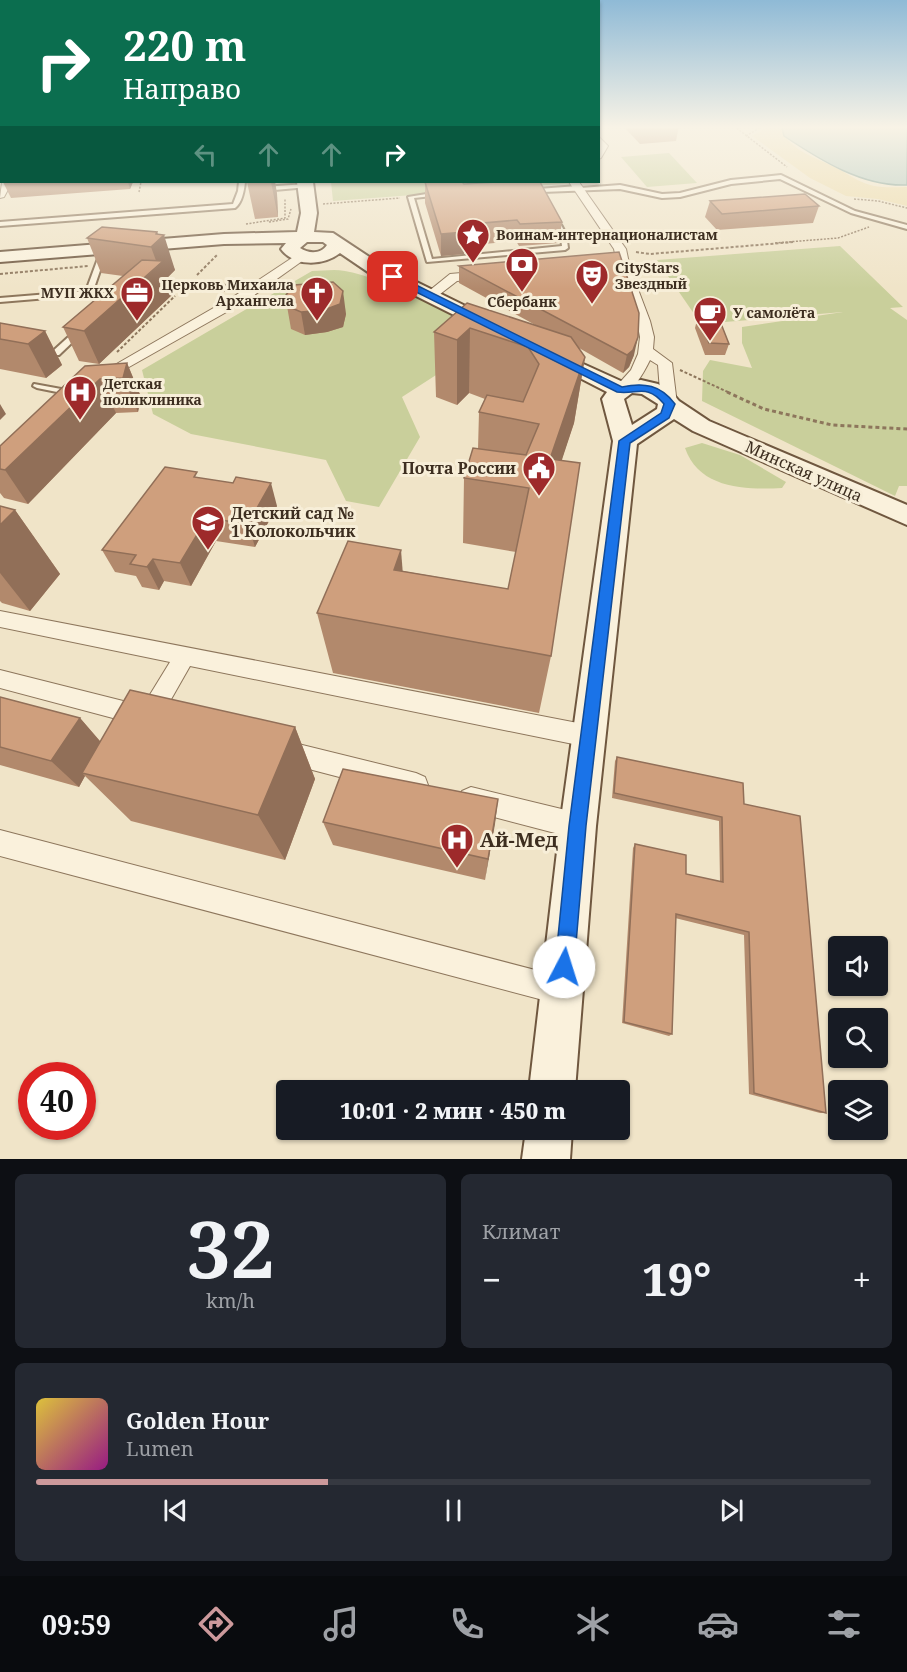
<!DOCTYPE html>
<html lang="ru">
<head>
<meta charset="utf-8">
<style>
  :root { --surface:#171b24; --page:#242831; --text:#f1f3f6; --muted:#9ea1a6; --line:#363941; --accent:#cc999b }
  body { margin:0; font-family:"Noto Serif",serif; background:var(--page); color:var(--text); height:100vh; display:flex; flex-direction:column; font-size:22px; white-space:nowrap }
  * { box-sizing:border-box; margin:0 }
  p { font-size:20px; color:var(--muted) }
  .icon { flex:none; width:33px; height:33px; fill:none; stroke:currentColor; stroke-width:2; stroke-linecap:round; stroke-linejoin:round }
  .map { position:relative; height:1159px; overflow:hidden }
  .details { display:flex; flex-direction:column; gap:15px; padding:15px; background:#0d0f14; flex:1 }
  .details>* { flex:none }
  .top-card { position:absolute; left:0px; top:0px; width:600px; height:183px; box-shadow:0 2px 4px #0004; background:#0b6e4f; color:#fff; overflow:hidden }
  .controls { position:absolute; left:828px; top:936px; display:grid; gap:12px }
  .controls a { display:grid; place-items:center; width:60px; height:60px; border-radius:6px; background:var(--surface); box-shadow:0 2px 4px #0004; font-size:30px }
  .speed { position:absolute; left:18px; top:1062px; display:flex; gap:12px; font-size:30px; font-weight:700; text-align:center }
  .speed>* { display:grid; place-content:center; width:78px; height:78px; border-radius:50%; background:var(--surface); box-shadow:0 2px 4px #0004; line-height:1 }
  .speed .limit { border:9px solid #d22; background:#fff; color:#111 }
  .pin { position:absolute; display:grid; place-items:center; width:51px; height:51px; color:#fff; margin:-26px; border-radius:12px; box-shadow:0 3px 9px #0006 }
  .me { position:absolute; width:66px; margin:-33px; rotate:5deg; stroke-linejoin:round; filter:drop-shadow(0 0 4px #0008) }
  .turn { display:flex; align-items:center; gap:21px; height:126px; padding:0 24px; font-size:27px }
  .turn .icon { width:78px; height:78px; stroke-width:2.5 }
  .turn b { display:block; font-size:42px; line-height:51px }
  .lanes { display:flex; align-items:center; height:57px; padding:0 24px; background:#0003; justify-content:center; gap:30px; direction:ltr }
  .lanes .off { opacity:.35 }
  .big { font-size:45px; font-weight:800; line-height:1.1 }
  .details .card { flex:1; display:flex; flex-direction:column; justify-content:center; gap:9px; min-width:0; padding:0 21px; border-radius:9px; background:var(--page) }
  .details .dial { align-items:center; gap:0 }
  .dial b { font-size:78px; line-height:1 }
  .song { display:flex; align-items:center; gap:18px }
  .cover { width:72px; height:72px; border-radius:9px; background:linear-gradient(135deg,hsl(50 70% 55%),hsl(310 70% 35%)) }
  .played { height:6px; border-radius:3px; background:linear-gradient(90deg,var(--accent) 35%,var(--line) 35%) }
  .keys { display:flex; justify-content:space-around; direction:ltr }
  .heat { display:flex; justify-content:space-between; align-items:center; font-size:33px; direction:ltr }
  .details .tiles { flex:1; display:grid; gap:15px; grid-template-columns:1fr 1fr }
  .card:last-child { grid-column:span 2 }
  .trip { position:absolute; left:276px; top:1080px; width:354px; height:60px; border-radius:6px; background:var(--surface); box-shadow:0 2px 4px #0004; font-weight:800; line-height:60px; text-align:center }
  .menu { display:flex; height:96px; justify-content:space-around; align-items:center; background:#090b0e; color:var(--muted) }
  .menu .icon { width:42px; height:42px }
  .menu .selected { color:var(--accent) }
  .menu b { font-size:27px; color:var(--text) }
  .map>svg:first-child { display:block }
</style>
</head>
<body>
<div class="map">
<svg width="907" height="1159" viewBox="0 0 907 1159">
  <rect width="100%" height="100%" fill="#f0e4c8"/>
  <!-- green -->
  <g fill="#c9cf9b">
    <polygon points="669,153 697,183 647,187 621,157"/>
    <polygon points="331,182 572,182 573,183 333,201"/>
    <polygon points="840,246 903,307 890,308 907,320 907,486 899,486 895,496 702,401 703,371 710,360 752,368 742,343 742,327 843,312 701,324 657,260"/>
    <path d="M312 271C323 271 334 269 345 271 390 279 447 313 489 335L464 357 402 397 420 437 379 507 346 501 326 460 191 434 153 414 142 370Z"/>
    <path d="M702 443 740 455 786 482 782 488C746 490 699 489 685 448Z"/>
  </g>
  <!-- sand -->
  <path fill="#ecd9a5" d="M769 126H779C791 154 820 158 844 172 853 178 862 183 874 186 885 188 896 187 907 187V206L878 199 846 196 810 178 752 136Z"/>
  <!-- water -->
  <path fill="#a9c4bc" stroke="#6f938a" stroke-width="1.5" d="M784 126H907V185C863 187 820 160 784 136L782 128Z"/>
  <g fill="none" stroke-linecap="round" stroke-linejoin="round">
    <!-- lane casing -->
    <g stroke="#8d765c" stroke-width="4">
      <g id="lane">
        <polygon points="781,175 855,211 907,225 907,229 851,213 780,179 731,184 680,197 662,198 620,189 542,192 545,197 542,199 535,191 538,189 578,186 581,188 620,185 662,194 680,193 731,180"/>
        <path d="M239 182H245C244 191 242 203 235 208L0 226V222L233 204 238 191Z"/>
        <polygon points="306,184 308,185 308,187 263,191 260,189 263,187"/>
        <path d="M439 192 441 193V195L414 198 432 259 562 246 561 237 551 219 554 217C563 224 567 237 568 248L565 250 427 262 408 197Z"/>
        <polygon points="103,251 106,253 93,291 118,289 121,291 120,292 0,302 0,298 86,291 100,253"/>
        <polygon points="188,283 253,288 256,290 253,292 188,287 157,290 154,288 157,286"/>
        <polygon points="75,331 82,333 59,355 53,355 53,351"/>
        <polygon points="34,384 72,391 76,393 72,395 37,388 33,386"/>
      </g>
    </g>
    <!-- street casing -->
    <g stroke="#8d765c" stroke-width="2">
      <g id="street">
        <rect x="0" y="130" width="2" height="6"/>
        <polygon points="598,136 608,146 601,158 598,159"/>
        <polygon points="2,182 12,182 4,197 0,198"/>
        <path d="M569 182H579L626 249 630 268 650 321 654 337 653 349 672 363 677 404 674 407 669 409 661 404 658 365 650 360C644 372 634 391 621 395L613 390 631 370 638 354 640 337 637 321 618 268 614 249Z"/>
        <polygon points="301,252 305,253 305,259 246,301 106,380 96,380 94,377 236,295"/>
        <polygon points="484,271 490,275 488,278 457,281 435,298 430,299 424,295 450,274"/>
        <polygon points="0,611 588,725 596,728 600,736 596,744 588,747 190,666 157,724 149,727 143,726 0,688 0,670 143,706 170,662 0,627"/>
        <polygon points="282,740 416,773 425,777 428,785 425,793 416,797 282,762 274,759 270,751 274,743"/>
        <polygon points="471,787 578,813 587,817 591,826 587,835 578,839 471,811 462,807 459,799 462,791"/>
        <polygon points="0,830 562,977 572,981 576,991 572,1001 562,1005 0,856"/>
      </g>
    </g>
    <!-- secondary casing -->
    <g stroke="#6f573f" stroke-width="4">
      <g id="secondary">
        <path d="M297 182H313L317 213 314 232 333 233 380 264 500 323 503 327 500 331H486L368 272 340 253C323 266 294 267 281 249L286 243 224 244 0 262V252L224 234 297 232 301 213ZM307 242H323L327 245C321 254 309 254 300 248Z"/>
        <path d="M548 348 623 382 641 380 658 384 672 393 679 401 709 421 907 505V525L693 431 674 419 637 444 596 826 575 1090H529L560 826 613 441 602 399 607 392 541 358 538 354 541 350ZM632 393 642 394 658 404 657 409 632 425 624 399Z"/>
        <polygon points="526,1130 572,1130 570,1159 522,1159"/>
      </g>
    </g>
    <!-- path-far2 -->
    <g stroke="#8d765c" stroke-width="1.5" stroke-dasharray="2 1.5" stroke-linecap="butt">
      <polyline points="734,126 787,167"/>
      <polyline points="746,136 763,126"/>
      <polyline points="139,192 141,182"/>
      <polyline points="854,199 878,201 907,208"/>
      <polyline points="323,204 400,198"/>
      <polyline points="269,222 288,219 291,209"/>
      <polyline points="246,224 285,218 285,198"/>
      <polyline points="775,243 838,238 869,227"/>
    </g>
    <!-- path-far1 -->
    <g stroke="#8d765c" stroke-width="2" stroke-dasharray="3 2" stroke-linecap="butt">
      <polyline points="636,252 650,254 793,242"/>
      <polyline points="0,274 88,266"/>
      <polyline points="197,275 218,254"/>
      <polyline points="117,352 175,296"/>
      <polyline points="680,370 730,393"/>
    </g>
    <!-- path -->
    <polyline stroke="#8d765c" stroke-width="3" stroke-dasharray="4 3" stroke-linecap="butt" points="727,392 764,409 832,425 907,429"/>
    <!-- lane -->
    <use href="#lane" fill="#faf1dc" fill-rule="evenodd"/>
    <!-- street -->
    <use href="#street" fill="#faf1dc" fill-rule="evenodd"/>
    <!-- secondary -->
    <use href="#secondary" fill="#faf1dc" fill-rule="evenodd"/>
  </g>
  <!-- wall -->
  <g fill="#b2896c">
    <polygon points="623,126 679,126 676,141 640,144"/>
    <polygon points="2,161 2,178 0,175 0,163"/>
    <polygon points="3,182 133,182 130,189 11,198"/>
    <polygon points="247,182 275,182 277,194 278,217 255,219"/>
    <polygon points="425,182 464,184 562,222 559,243 519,246 516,241 464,246 464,254 441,256 425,203"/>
    <polygon points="710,201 819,206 813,223 717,230 705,217"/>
    <polygon points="158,234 175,270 168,277 174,293 99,364 79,361 63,327 123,276 101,273 87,238"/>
    <polygon points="459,266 634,355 629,367 623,373 579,348 585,357 574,423 561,461 551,656 539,713 333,673 317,613 403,571 508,589 516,552 463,543 464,478 478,449 479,412 485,399 469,393 457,405 436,397 434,332 467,303 537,326 459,283"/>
    <polygon points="287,306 346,314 343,327 327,332 305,335 291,329"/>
    <polygon points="698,316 729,344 725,355 705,355 695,328"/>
    <polygon points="0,323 45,331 62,365 46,378 0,369"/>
    <polygon points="127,363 141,397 138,412 116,413 28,504 4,498 0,493 0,446 85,366"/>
    <polygon points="199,478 277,506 255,547 216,541 191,586 164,581 159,590 142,587 136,576 115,572 102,550"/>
    <polygon points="0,506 15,510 60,574 30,611 2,603 0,601"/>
    <polygon points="0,697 80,718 100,741 295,727 315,779 285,860 131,821 85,776 79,787 0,765"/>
    <polygon points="617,757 744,804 826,1113 820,1113 749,1094 744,935 675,918 672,1034 669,1036 622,1023 633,848 635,844 686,874 720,882 719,821 612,798 615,761"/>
    <polygon points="498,799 485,880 333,845 323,822"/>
  </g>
  <!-- shaded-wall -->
  <g fill="#916f58">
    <polygon points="128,182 133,182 130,189"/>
    <polygon points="271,182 275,182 277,194 278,217"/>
    <polygon points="157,232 160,239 164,235 175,270 168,277 174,293 99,364 84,331 158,266 151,247 156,234"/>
    <polygon points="464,232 464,254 441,256 441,234"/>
    <polygon points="343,291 346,314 343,327 327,332 305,335 301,312"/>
    <polygon points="470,328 469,393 457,405 457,340"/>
    <polygon points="45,331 62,365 46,378 28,344"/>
    <polygon points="638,337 634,355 629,367 623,373 627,355"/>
    <polygon points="585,357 574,423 541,524 550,459"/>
    <polygon points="127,363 141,397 138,412 123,378"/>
    <polygon points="100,379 116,413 28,504 5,470"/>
    <polygon points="0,404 6,414 0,420"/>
    <polygon points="271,483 277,506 255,547 248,524"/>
    <polygon points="15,510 60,574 30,611 0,573 0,525"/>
    <polygon points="207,518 216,541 191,586 180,563"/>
    <polygon points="401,550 406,613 394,570"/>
    <polygon points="153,559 164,581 159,590 147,567"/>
    <polygon points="80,718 104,746 82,773 85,776 79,787 51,761"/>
    <polygon points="295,727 315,779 285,860 258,815"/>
    <polygon points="498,799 495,824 485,880 488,859"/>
  </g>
  <!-- building -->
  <g fill="#cf9f7d" stroke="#916f58" stroke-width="1.5">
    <polygon points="425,182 462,182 464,184 497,182 540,182 562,222 520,224 517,220 461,225 464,232 441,234"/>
    <polygon points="805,194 819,206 722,214 710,201"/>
    <polygon points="102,227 157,232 156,234 164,235 151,247 87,238"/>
    <polygon points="619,252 639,313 638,337 633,350 627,355 459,266"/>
    <polygon points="142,260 163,261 84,331 63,327"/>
    <polygon points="333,282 343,291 340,304 324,310 301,312 287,306 286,295 294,285"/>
    <polygon points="467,303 571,337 585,357 550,459 580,463 551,656 317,613 348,541 401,550 394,570 508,589 529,488 464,478 473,448 526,455 539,424 479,412 487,395 523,402 539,364 528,347 470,328 457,340 434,332"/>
    <polygon points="698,316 718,316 729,344 709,343"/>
    <polygon points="0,323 45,331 28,344 0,339"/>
    <polygon points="127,363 123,378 100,379 5,470 0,469 0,446 85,366"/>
    <polygon points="165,467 197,472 194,477 233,483 236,477 271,483 248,524 207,518 180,563 153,559 147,567 130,564 136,555 102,550"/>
    <polygon points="0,506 15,510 0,525"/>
    <polygon points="130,690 295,727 258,815 82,773"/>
    <polygon points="0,697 80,718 51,761 0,747"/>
    <polygon points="617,757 743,783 744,804 800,816 826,1113 754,1093 749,932 676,914 672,1034 624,1022 635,844 686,855 686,874 723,882 722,817 614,793"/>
    <polygon points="343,769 498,799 488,859 323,822"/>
  </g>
  <!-- sky -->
  <linearGradient id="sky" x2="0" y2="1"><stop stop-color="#8fbad6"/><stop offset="0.44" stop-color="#f8f3e6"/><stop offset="1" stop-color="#f8f3e6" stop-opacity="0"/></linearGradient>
  <rect width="907" height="289" fill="url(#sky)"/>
  <!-- route -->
  <path fill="#1a73e8" stroke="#114b97" stroke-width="1.5" d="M390 275H396L622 387C644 382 661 385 675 404L669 418 630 443 586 826 574 967 571 974 564 977 557 974 555 967 569 826 619 441 661 413 664 404C647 383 637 395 617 392L390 279Z"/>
  <!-- icons -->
  <defs>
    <g id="sight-pin" transform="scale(1.725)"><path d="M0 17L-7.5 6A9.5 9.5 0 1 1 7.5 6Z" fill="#9e2a2b" stroke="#f7eed8"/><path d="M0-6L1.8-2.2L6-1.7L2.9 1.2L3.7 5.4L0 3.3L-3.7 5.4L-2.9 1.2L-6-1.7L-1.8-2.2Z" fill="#fff"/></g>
    <g id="bank-pin" transform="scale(1.725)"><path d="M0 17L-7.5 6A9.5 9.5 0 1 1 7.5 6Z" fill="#9e2a2b" stroke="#f7eed8"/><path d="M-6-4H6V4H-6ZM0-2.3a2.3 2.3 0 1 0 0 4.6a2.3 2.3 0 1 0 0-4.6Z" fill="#fff"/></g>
    <g id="theatre-pin" transform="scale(1.725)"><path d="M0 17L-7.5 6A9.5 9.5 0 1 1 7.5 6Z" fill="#9e2a2b" stroke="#f7eed8"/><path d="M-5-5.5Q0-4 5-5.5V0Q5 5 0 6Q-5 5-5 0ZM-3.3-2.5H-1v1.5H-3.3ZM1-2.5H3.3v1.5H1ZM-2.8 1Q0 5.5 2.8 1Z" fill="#fff"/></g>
    <g id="office-pin" transform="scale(1.725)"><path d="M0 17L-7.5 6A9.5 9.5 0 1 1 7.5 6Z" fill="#9e2a2b" stroke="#f7eed8"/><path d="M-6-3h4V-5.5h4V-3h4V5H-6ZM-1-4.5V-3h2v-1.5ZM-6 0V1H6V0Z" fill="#fff"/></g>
    <g id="church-pin" transform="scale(1.725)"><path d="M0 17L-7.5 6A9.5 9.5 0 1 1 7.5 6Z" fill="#9e2a2b" stroke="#f7eed8"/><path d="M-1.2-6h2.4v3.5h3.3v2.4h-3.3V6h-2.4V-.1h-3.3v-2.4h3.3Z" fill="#fff"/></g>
    <g id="cafe-pin" transform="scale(1.725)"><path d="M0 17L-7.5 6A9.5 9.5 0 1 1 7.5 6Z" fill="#9e2a2b" stroke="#f7eed8"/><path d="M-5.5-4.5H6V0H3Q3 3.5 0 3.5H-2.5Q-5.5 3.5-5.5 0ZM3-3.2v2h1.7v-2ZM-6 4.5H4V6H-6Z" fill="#fff"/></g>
    <g id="hospital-pin" transform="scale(1.725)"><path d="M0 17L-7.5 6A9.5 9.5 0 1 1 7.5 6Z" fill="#9e2a2b" stroke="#f7eed8"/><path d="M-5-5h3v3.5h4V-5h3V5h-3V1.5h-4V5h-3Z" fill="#fff"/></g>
    <g id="civic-pin" transform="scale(1.725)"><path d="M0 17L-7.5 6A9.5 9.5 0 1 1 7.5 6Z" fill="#9e2a2b" stroke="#f7eed8"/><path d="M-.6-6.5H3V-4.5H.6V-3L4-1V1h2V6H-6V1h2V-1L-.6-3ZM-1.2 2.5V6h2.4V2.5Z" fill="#fff"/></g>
    <g id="school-pin" transform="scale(1.725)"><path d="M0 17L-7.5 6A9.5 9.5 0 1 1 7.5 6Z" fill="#9e2a2b" stroke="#f7eed8"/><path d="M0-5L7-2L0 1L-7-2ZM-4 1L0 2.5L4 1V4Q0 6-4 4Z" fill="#fff"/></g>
  </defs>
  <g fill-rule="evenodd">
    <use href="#sight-pin" x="473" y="235"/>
    <use href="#bank-pin" x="522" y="264"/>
    <use href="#theatre-pin" x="592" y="276"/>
    <use href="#office-pin" x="137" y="293"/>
    <use href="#church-pin" x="317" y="293"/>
    <use href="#cafe-pin" x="710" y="313"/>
    <use href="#hospital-pin" x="80" y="392"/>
    <use href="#civic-pin" x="539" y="468"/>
    <use href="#school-pin" x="208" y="522"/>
    <use href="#hospital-pin" x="457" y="840"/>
  </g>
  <g text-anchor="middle" stroke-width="6" stroke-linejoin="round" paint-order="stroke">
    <!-- far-poi labels -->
    <g font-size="14" font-weight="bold" fill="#3d2e20" stroke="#f7eed8" text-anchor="start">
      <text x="496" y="240">Воинам-интернационалистам</text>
      <text x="615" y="273">CityStars<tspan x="615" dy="16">Звездный</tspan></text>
      <text x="294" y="290" text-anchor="end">Церковь Михаила<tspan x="294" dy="16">Архангела</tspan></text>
      <text x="114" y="298" text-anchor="end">МУП ЖКХ</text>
      <text x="522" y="307" text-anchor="middle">Сбербанк</text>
      <text x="733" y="318">У самолёта</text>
      <text x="103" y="389">Детская<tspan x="103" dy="16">поликлиника</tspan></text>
    </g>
    <!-- poi labels -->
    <g font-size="16" font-weight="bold" fill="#3d2e20" stroke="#f7eed8" text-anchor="end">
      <text x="516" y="474">Почта России</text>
      <text x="231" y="519" text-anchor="start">Детский сад №<tspan x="231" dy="18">1 Колокольчик</tspan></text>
    </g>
    <!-- street labels -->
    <g font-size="16" fill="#3d2e20" stroke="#f7eed8">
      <text transform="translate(804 471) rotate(24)" y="6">Минская улица</text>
    </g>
    <!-- near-poi labels -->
    <g font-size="20" font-weight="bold" fill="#3d2e20" stroke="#f7eed8" text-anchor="start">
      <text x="480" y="847">Ай-Мед</text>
    </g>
  </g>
</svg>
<div class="controls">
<a><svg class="icon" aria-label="sound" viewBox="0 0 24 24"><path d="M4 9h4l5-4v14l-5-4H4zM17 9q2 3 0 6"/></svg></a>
<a><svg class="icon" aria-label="search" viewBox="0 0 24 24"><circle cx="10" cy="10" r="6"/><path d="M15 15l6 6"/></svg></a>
<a><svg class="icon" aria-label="layers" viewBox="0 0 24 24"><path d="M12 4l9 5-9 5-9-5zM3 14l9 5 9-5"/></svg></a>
</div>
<div class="speed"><div class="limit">40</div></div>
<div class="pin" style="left:393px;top:277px;background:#d93025"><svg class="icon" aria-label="arrive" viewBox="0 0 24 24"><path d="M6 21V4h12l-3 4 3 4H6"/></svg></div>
<svg class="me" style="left:564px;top:967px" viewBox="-20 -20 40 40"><circle r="19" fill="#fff"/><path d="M0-13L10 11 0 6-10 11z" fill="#1a73e8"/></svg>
<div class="trip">10:01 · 2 мин · 450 m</div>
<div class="top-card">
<div class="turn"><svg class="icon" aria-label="right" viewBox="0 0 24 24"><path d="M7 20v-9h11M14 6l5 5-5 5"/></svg><div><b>220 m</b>Направо</div></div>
<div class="lanes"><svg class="icon off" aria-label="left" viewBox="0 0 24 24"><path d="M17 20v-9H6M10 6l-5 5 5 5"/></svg><svg class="icon off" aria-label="ahead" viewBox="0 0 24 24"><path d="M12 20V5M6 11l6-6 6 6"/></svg><svg class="icon off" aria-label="ahead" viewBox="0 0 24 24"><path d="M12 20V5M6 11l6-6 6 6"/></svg><svg class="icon" aria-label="right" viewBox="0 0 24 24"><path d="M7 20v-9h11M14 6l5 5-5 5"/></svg></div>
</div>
</div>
<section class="details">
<div class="tiles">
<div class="card dial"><b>32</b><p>km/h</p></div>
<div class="card"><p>Климат</p>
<div class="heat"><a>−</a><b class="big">19°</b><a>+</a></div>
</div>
<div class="card">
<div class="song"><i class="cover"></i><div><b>Golden Hour</b><p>Lumen</p></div></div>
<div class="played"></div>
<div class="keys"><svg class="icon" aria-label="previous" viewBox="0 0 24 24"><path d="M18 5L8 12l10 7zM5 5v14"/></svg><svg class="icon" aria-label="pause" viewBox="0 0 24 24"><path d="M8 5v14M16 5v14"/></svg><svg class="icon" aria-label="next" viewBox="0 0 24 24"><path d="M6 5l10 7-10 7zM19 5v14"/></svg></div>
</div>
</div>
</section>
<nav class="menu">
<b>09:59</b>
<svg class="icon selected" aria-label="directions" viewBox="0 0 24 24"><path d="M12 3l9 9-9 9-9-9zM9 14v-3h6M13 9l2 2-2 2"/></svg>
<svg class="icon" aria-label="music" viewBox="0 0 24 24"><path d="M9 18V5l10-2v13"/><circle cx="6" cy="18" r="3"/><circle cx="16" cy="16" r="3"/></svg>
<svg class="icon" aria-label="phone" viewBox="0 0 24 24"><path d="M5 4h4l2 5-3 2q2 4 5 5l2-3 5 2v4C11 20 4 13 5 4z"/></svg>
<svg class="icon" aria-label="climate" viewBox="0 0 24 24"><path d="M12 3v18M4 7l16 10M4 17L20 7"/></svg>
<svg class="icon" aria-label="car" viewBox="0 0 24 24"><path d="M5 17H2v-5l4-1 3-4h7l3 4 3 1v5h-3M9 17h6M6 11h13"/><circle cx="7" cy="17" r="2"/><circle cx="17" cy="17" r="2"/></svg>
<svg class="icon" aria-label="filters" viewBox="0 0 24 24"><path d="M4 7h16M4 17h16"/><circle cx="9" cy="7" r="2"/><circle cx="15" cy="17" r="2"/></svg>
</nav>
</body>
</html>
